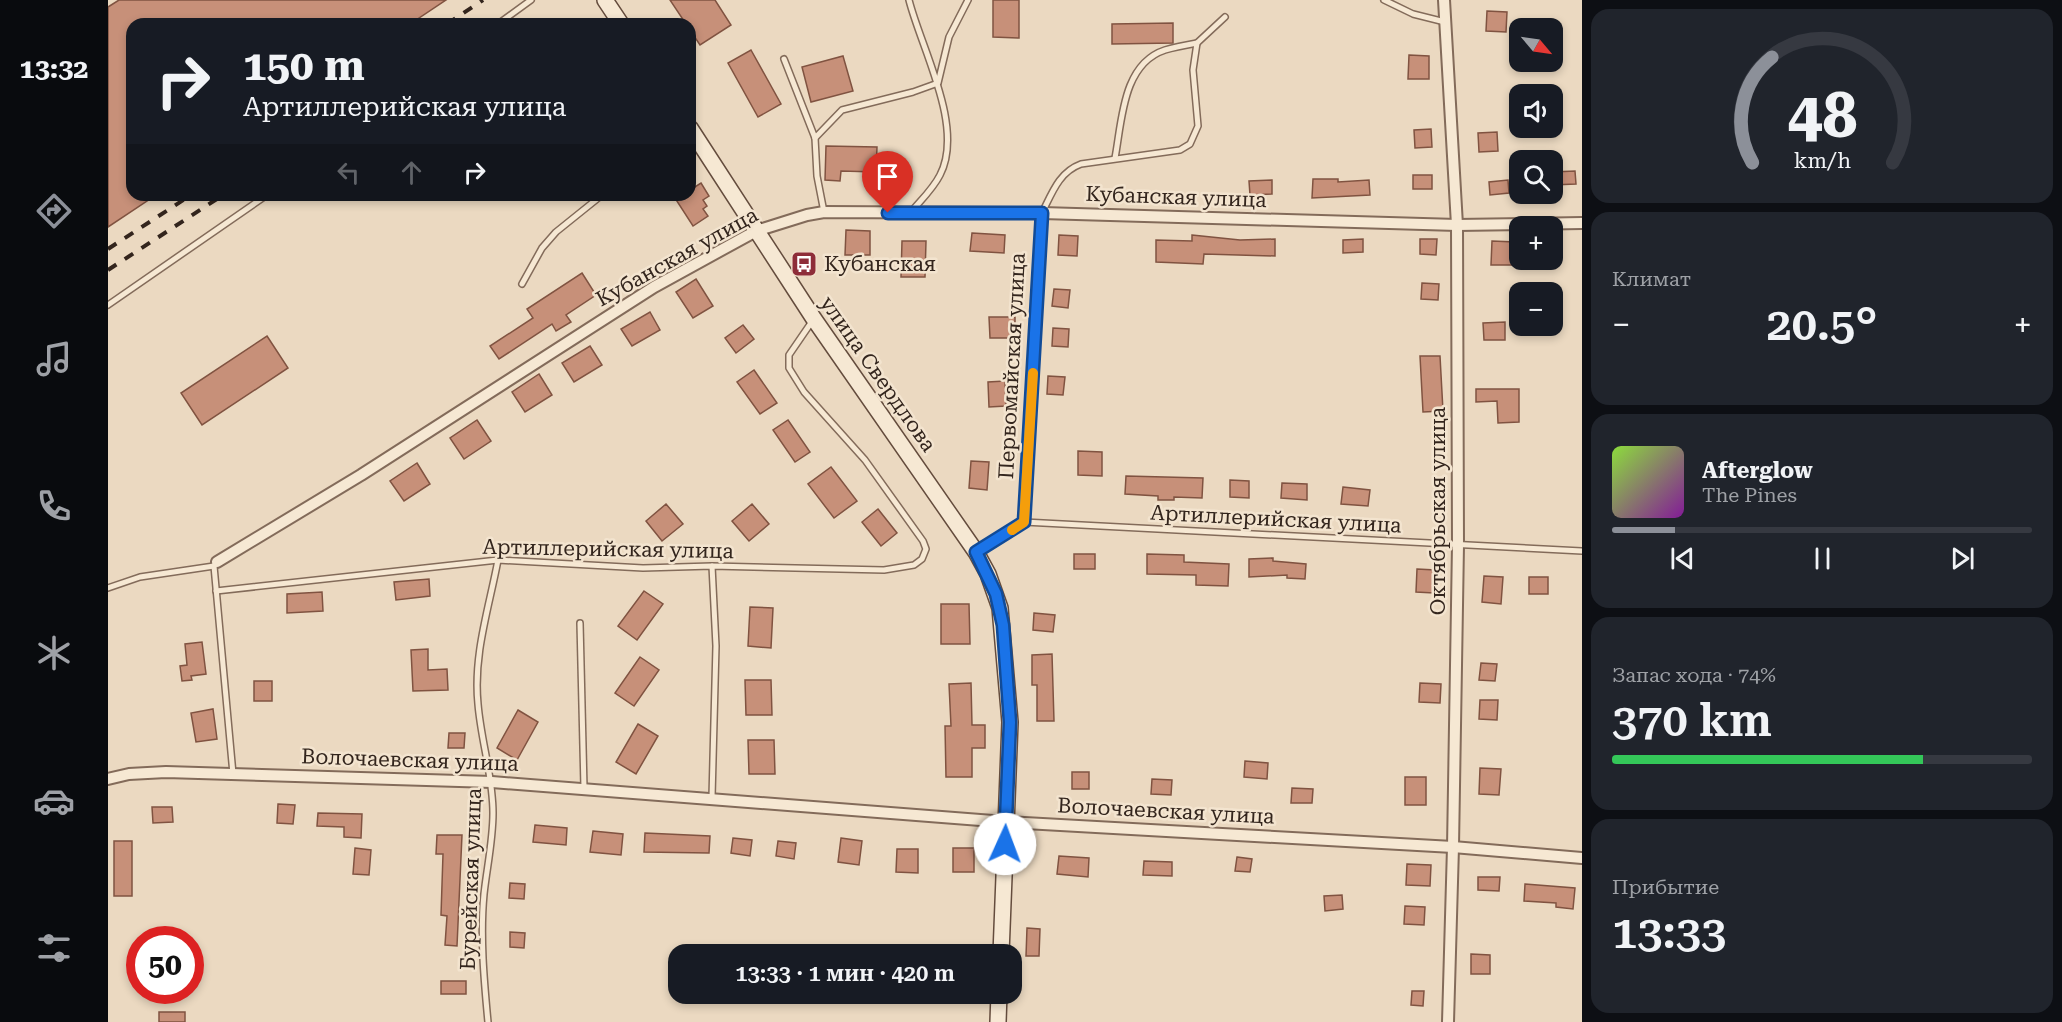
<!DOCTYPE html>
<html lang="ru">
<head>
<meta charset="utf-8">
<style>
  :root { --surface:#171b24; --page:#20242c; --text:#f1f3f6; --muted:#9ea1a6; --line:#363941; --accent:#8c9099 }
  body { margin:0; font-family:"Roboto Serif",serif; background:var(--page); color:var(--text); height:100vh; display:flex; flex-direction:column; font-size:22px; white-space:nowrap }
  * { box-sizing:border-box; margin:0 }
  p { font-size:20px; color:var(--muted) }
  .icon { flex:none; width:33px; height:33px; fill:none; stroke:currentColor; stroke-width:2; stroke-linecap:round; stroke-linejoin:round }
  .map { position:relative; flex:1; overflow:hidden }
  .sheet { display:flex; flex-direction:column; gap:9px; padding:9px; background:#0d0f14; width:480px }
  .sheet>* { flex:none }
  .top-card { position:absolute; left:18px; top:18px; width:570px; height:183px; border-radius:18px; box-shadow:0 3px 9px #0003; background:#171b24; color:var(--text); overflow:hidden }
  .needle { width:39px; rotate:119deg }
  .tools { position:absolute; left:1401px; top:18px; display:grid; gap:12px }
  .tools a { display:grid; place-items:center; width:54px; height:54px; border-radius:12px; background:var(--surface); box-shadow:0 3px 9px #0003; font-size:30px }
  .speed { position:absolute; left:18px; top:926px; display:flex; gap:12px; font-size:30px; font-weight:700; text-align:center }
  .speed>* { display:grid; place-content:center; width:78px; height:78px; border-radius:50%; background:var(--surface); box-shadow:0 3px 9px #0003; line-height:1 }
  .speed .limit { border:9px solid #d22; background:#fff; color:#111 }
  .pin { position:absolute; display:grid; place-items:center; width:51px; height:51px; color:#fff; margin:-62px -26px; border-radius:50% 50% 50% 0; rotate:-45deg; box-shadow:0 0 6px #0007 }
  .pin .icon { rotate:45deg }
  .me { position:absolute; width:66px; margin:-33px; rotate:2deg; stroke-linejoin:round; filter:drop-shadow(0 0 4px #0008) }
  .turn { display:flex; align-items:center; gap:21px; height:126px; padding:0 18px; font-size:27px }
  .turn .icon { width:78px; height:78px; stroke-width:2.5 }
  .turn b { display:block; font-size:42px; line-height:51px }
  .lanes { display:flex; align-items:center; height:57px; padding:0 18px; background:#0003; justify-content:center; gap:30px; direction:ltr }
  .lanes .off { opacity:.35 }
  .big { font-size:45px; font-weight:600; line-height:1.1 }
  .sheet .widget { flex:1; display:flex; flex-direction:column; justify-content:center; gap:9px; min-width:0; padding:0 21px; border-radius:18px; background:var(--page) }
  .sheet .dial { align-items:center; gap:0 }
  .dial svg { height:156px; overflow:visible; fill:none; stroke:var(--line); stroke-width:7; stroke-linecap:round; text-anchor:middle }
  .dial text { fill:var(--text); stroke:none }
  .song { display:flex; align-items:center; gap:18px }
  .cover { width:72px; height:72px; border-radius:9px; background:linear-gradient(135deg,hsl(90 70% 55%),hsl(290 70% 35%)) }
  .played { height:6px; border-radius:3px; background:linear-gradient(90deg,var(--accent) 15%,var(--line) 15%) }
  .keys { display:flex; justify-content:space-around; direction:ltr }
  .heat { display:flex; justify-content:space-between; align-items:center; font-size:33px; direction:ltr }
  .charge { height:9px; border-radius:4px; background:linear-gradient(90deg,#34c759 74%,var(--line) 0) }
  .trip { position:absolute; left:560px; top:944px; width:354px; height:60px; border-radius:18px; background:var(--surface); box-shadow:0 3px 9px #0003; font-weight:600; line-height:60px; text-align:center }
  main { display:flex; flex:1; min-height:0 }
  .tabs { display:flex; flex-direction:column; width:108px; justify-content:space-around; align-items:center; background:#090b0e; color:var(--muted) }
  .tabs .icon { width:42px; height:42px }
  .tabs .active { color:var(--accent) }
  .tabs b { font-size:27px; color:var(--text) }
  .map>svg:first-child { display:block }
</style>
</head>
<body>
<main>
<nav class="tabs">
<b>13:32</b>
<svg class="icon active" aria-label="directions" viewBox="0 0 24 24"><path d="M12 3l9 9-9 9-9-9zM9 14v-3h6M13 9l2 2-2 2"/></svg>
<svg class="icon" aria-label="music" viewBox="0 0 24 24"><path d="M9 18V5l10-2v13"/><circle cx="6" cy="18" r="3"/><circle cx="16" cy="16" r="3"/></svg>
<svg class="icon" aria-label="phone" viewBox="0 0 24 24"><path d="M5 4h4l2 5-3 2q2 4 5 5l2-3 5 2v4C11 20 4 13 5 4z"/></svg>
<svg class="icon" aria-label="climate" viewBox="0 0 24 24"><path d="M12 3v18M4 7l16 10M4 17L20 7"/></svg>
<svg class="icon" aria-label="car" viewBox="0 0 24 24"><path d="M5 17H2v-5l4-1 3-4h7l3 4 3 1v5h-3M9 17h6M6 11h13"/><circle cx="7" cy="17" r="2"/><circle cx="17" cy="17" r="2"/></svg>
<svg class="icon" aria-label="filters" viewBox="0 0 24 24"><path d="M4 7h16M4 17h16"/><circle cx="9" cy="7" r="2"/><circle cx="15" cy="17" r="2"/></svg>
</nav>
<div class="map">
<svg width="1474" height="1022" viewBox="0 0 1474 1022">
  <rect width="100%" height="100%" fill="#ebd9c1"/>
  <!-- building -->
  <g fill="#c79079" stroke="#805341" stroke-width="1.5">
    <polygon points="11,0 338,0 302,24 24,24 24,195 48,195 0,227 0,7"/>
    <polygon points="562,0 607,0 623,25 592,45 582,30 582,24 578,24"/>
    <polygon points="885,0 911,0 911,38 885,37"/>
    <polygon points="1379,11 1399,12 1398,32 1378,31"/>
    <polygon points="1065,23 1065,43 1004,44 1004,24"/>
    <polygon points="643,50 673,104 650,117 620,63"/>
    <polygon points="1301,55 1321,56 1321,79 1300,79"/>
    <polygon points="735,56 745,91 703,102 694,67"/>
    <polygon points="1323,129 1324,147 1307,148 1306,130"/>
    <polygon points="1389,132 1390,151 1371,152 1370,133"/>
    <polygon points="718,146 769,147 768,172 733,171 732,181 717,180"/>
    <polygon points="1467,171 1468,184 1444,185 1444,172"/>
    <rect x="1305" y="175" width="19" height="14"/>
    <polygon points="1205,179 1230,179 1230,182 1261,180 1262,195 1204,198"/>
    <polygon points="1164,180 1164,194 1142,195 1141,181"/>
    <polygon points="1400,180 1401,193 1382,195 1381,182"/>
    <polygon points="593,183 601,196 595,200 599,206 595,209 600,216 585,226 565,195 582,195 582,190"/>
    <polygon points="738,230 762,231 762,255 737,255"/>
    <polygon points="864,233 897,235 896,253 862,251"/>
    <polygon points="951,235 970,236 969,256 950,255"/>
    <polygon points="1084,235 1132,240 1167,239 1167,256 1096,254 1095,264 1048,262 1048,240 1084,241"/>
    <polygon points="1255,239 1255,252 1235,253 1235,240"/>
    <polygon points="1312,239 1329,239 1328,255 1312,254"/>
    <polygon points="794,241 818,241 817,277 793,277"/>
    <polygon points="1384,241 1407,242 1406,265 1383,265"/>
    <polygon points="474,273 488,295 458,315 463,322 448,331 444,324 391,359 382,346 425,318 419,309"/>
    <polygon points="588,279 605,306 585,318 568,292"/>
    <polygon points="1314,283 1331,284 1330,300 1313,299"/>
    <polygon points="946,289 962,290 960,308 944,306"/>
    <polygon points="542,312 552,330 524,346 513,329"/>
    <polygon points="881,317 907,317 907,338 882,338"/>
    <polygon points="1397,322 1397,340 1376,340 1375,323"/>
    <polygon points="635,325 646,339 628,353 617,338"/>
    <polygon points="945,328 961,329 960,347 944,346"/>
    <polygon points="159,336 180,368 94,425 73,393"/>
    <polygon points="482,346 494,365 466,382 454,363"/>
    <polygon points="1312,356 1332,356 1335,411 1315,412"/>
    <polygon points="646,370 669,403 652,414 629,382"/>
    <polygon points="431,374 444,395 417,412 404,392"/>
    <polygon points="940,376 957,377 955,395 939,394"/>
    <polygon points="897,381 898,406 881,407 880,382"/>
    <polygon points="1368,389 1411,389 1411,422 1390,423 1389,401 1368,402"/>
    <polygon points="369,420 383,441 356,459 342,438"/>
    <polygon points="680,420 702,452 687,462 665,430"/>
    <polygon points="970,451 994,452 994,476 970,475"/>
    <polygon points="863,461 881,462 879,490 861,488"/>
    <polygon points="309,463 322,484 296,501 282,481"/>
    <polygon points="723,467 749,501 726,518 700,484"/>
    <polygon points="1018,476 1095,478 1094,498 1066,497 1066,500 1050,500 1050,496 1017,494"/>
    <polygon points="1122,480 1141,481 1141,498 1122,497"/>
    <polygon points="1174,483 1199,484 1199,500 1173,498"/>
    <polygon points="1235,487 1262,490 1260,506 1233,504"/>
    <polygon points="558,504 575,524 554,541 538,521"/>
    <polygon points="644,504 661,524 641,541 624,521"/>
    <polygon points="770,509 789,533 773,546 754,522"/>
    <rect x="966" y="554" width="21" height="15"/>
    <polygon points="1039,554 1076,555 1076,562 1121,564 1120,586 1088,585 1088,575 1039,574"/>
    <polygon points="1165,558 1165,561 1198,564 1197,579 1179,578 1179,575 1141,577 1141,559"/>
    <polygon points="1309,569 1327,570 1326,593 1308,592"/>
    <polygon points="1376,576 1395,577 1393,604 1374,602"/>
    <rect x="1421" y="577" width="19" height="17"/>
    <polygon points="321,579 322,596 288,600 286,582"/>
    <polygon points="536,591 555,604 529,640 510,626"/>
    <polygon points="214,592 215,611 179,613 179,594"/>
    <polygon points="833,604 861,604 862,644 833,644"/>
    <polygon points="642,607 665,608 663,648 640,646"/>
    <polygon points="926,613 947,615 945,632 925,630"/>
    <polygon points="94,642 98,674 83,676 84,680 74,681 72,666 79,665 77,644"/>
    <polygon points="320,649 320,670 339,669 340,690 305,691 303,650"/>
    <polygon points="944,654 946,721 929,721 929,685 924,685 924,655"/>
    <polygon points="532,657 551,670 526,706 507,693"/>
    <polygon points="1373,663 1389,664 1387,681 1371,680"/>
    <polygon points="637,680 663,680 664,715 638,715"/>
    <rect x="146" y="681" width="18" height="20"/>
    <polygon points="863,683 864,725 877,725 877,748 864,748 864,777 838,777 837,726 843,726 841,684"/>
    <polygon points="1312,683 1333,684 1332,703 1311,702"/>
    <polygon points="1372,700 1390,700 1389,720 1371,719"/>
    <polygon points="105,709 109,739 88,742 83,713"/>
    <polygon points="410,710 430,722 409,760 389,748"/>
    <polygon points="530,724 550,736 528,774 508,762"/>
    <polygon points="341,733 357,733 356,748 340,748"/>
    <polygon points="640,740 666,740 667,774 641,774"/>
    <polygon points="1137,761 1160,763 1159,779 1136,777"/>
    <polygon points="1372,768 1393,769 1391,795 1371,794"/>
    <rect x="964" y="772" width="17" height="17"/>
    <rect x="1297" y="777" width="21" height="28"/>
    <polygon points="1044,779 1064,780 1063,795 1043,794"/>
    <polygon points="1184,788 1205,789 1204,803 1183,803"/>
    <polygon points="170,804 187,805 185,824 169,823"/>
    <polygon points="44,807 64,807 65,822 45,823"/>
    <polygon points="210,813 254,814 253,838 236,837 236,827 209,826"/>
    <polygon points="427,825 459,828 458,845 425,842"/>
    <polygon points="485,831 515,834 513,855 482,852"/>
    <polygon points="537,833 602,836 601,853 536,852"/>
    <polygon points="329,835 354,835 349,946 337,945 339,916 333,915 335,854 328,854"/>
    <polygon points="625,838 644,840 642,856 623,853"/>
    <polygon points="733,838 754,841 751,865 730,862"/>
    <rect x="6" y="841" width="18" height="55"/>
    <polygon points="670,841 688,843 686,859 668,856"/>
    <polygon points="247,848 263,850 261,875 245,874"/>
    <rect x="845" y="848" width="21" height="24"/>
    <polygon points="789,849 810,849 810,873 788,872"/>
    <polygon points="951,856 981,858 980,877 949,874"/>
    <polygon points="1129,857 1144,859 1142,872 1127,871"/>
    <polygon points="1036,861 1064,862 1064,876 1035,875"/>
    <polygon points="1299,864 1323,865 1322,886 1298,885"/>
    <polygon points="1370,877 1392,877 1391,891 1370,890"/>
    <polygon points="402,883 417,884 416,899 401,898"/>
    <polygon points="1417,884 1467,888 1465,909 1448,907 1448,903 1416,901"/>
    <polygon points="1234,895 1235,909 1217,911 1216,896"/>
    <polygon points="1297,906 1317,907 1316,925 1296,924"/>
    <polygon points="919,928 932,929 931,956 918,956"/>
    <polygon points="402,932 417,933 416,948 402,947"/>
    <polygon points="1363,954 1382,955 1382,974 1363,974"/>
    <rect x="333" y="981" width="25" height="13"/>
    <polygon points="1304,991 1316,991 1315,1006 1303,1005"/>
    <rect x="51" y="1012" width="26" height="10"/>
  </g>
  <g fill="none" stroke-linecap="round" stroke-linejoin="round">
    <!-- lane casing -->
    <g stroke="#836b5a" stroke-width="8">
      <g id="lane">
        <path d="M801 0C813 48 857 127 832 175 825 189 813 200 803 212"/>
        <polyline points="1276,0 1305,14 1337,22"/>
        <polyline points="390,24 423,0"/>
        <polyline points="676,59 707,138 709,176 716,212"/>
        <polyline points="707,138 734,110 805,92 830,83 841,37 860,0"/>
        <path d="M1007 158C1014 122 1014 64 1057 50 1067 47 1078 45 1089 43"/>
        <polyline points="414,284 434,248 448,232 494,195"/>
        <polyline points="0,305 159,195"/>
        <path d="M916 522 934 213C944 193 951 172 973 164L1072 150 1082 144 1090 126 1085 70 1089 43 1117 17"/>
        <polyline points="870,551 916,522 1474,551"/>
        <polyline points="109,562 106,566 125,774"/>
        <polyline points="0,588 32,577 106,566"/>
        <polyline points="108,591 390,560 535,568 604,566 776,570 806,565 814,559 818,549 815,541 757,460 696,392 681,368 681,355 705,320"/>
        <polyline points="472,623 476,788"/>
        <polyline points="604,797 608,646 604,566"/>
        <path d="M380 1022C376 980 372 936 376 894 379 867 385 840 385 813 385 776 373 741 370 704 365 655 381 608 390 560"/>
      </g>
    </g>
    <!-- street casing -->
    <g stroke="#836b5a" stroke-width="14">
      <g id="street">
        <polyline points="1336,0 1349,225 1350,545 1345,847 1340,1022"/>
        <polyline points="109,562 253,475 546,287 648,231 699,215 716,212 934,213 1349,225 1474,223"/>
        <polyline points="0,779 21,774 58,772 384,782 898,822 1345,847 1474,858"/>
      </g>
    </g>
    <!-- secondary casing -->
    <g stroke="#644c3d" stroke-width="18">
      <g id="secondary">
        <polyline points="497,0 513,24"/>
        <polyline points="582,128 706,319 868,552 880,574 892,608 902,722 893,954"/>
        <polyline points="890,1022 891,993"/>
      </g>
    </g>
    <!-- lane -->
    <use href="#lane" stroke="#f6e8d3" stroke-width="5"/>
    <!-- street -->
    <use href="#street" stroke="#f6e8d3" stroke-width="10"/>
    <!-- secondary -->
    <use href="#secondary" stroke="#f6e8d3" stroke-width="15"/>
    <!-- rail -->
    <g stroke="#33251d" stroke-width="4" stroke-dasharray="10 10" stroke-linecap="butt">
      <polyline points="339,24 375,0"/>
      <polyline points="0,249 83,195"/>
      <polyline points="0,270 115,195"/>
    </g>
  </g>
  <g fill="none" stroke-linecap="round" stroke-linejoin="round">
    <!-- route casing -->
    <g stroke="#114b97" stroke-width="15">
      <polyline id="route" points="780,213 934,213 916,522 868,552 888,594 895,625 902,722 897,844"/>
    </g>
    <!-- route -->
    <use href="#route" stroke="#1a73e8" stroke-width="10"/>
    <!-- slow -->
    <polyline stroke="#f59e0b" stroke-width="10" points="904,530 916,522 925,373"/>
  </g>
  <!-- icons -->
  <defs>
    <g id="bus-square" transform="scale(1.35)"><rect x="-9" y="-9" width="18" height="18" rx="4" fill="#8e2d39" stroke="#f3e4cf"/><path d="M-5-6H5V4H4V6H2V4H-2V6H-4V4H-5ZM-3.5-4V0h7V-4ZM-3.5 1.2v1.5H-2V1.2ZM2 1.2v1.5H3.5V1.2Z" fill="#fff"/></g>
  </defs>
  <g fill-rule="evenodd">
    <use href="#bus-square" x="696" y="264"/>
  </g>
  <g text-anchor="middle" stroke-width="5" stroke-linejoin="round" paint-order="stroke">
    <!-- street labels -->
    <g font-size="21" fill="#33251d" stroke="#f3e4cf">
      <text transform="translate(1068 197) rotate(2)" y="7">Кубанская улица</text>
      <text transform="translate(569 257) rotate(-29)" y="7">Кубанская улица</text>
      <text transform="translate(904 366) rotate(-87)" y="7">Первомайская улица</text>
      <text transform="translate(770 374) rotate(55)" y="7">улица Свердлова</text>
      <text transform="translate(1330 511) rotate(-90)" y="7">Октябрьская улица</text>
      <text transform="translate(1168 519) rotate(3)" y="7">Артиллерийская улица</text>
      <text transform="translate(500 549) rotate(1)" y="7">Артиллерийская улица</text>
      <text transform="translate(302 760) rotate(2)" y="7">Волочаевская улица</text>
      <text transform="translate(1058 811) rotate(3)" y="7">Волочаевская улица</text>
      <text transform="translate(363 879) rotate(-88)" y="7">Бурейская улица</text>
    </g>
    <!-- poi labels -->
    <g font-size="21" fill="#33251d" stroke="#f3e4cf" text-anchor="start">
      <text x="716" y="271">Кубанская</text>
    </g>
  </g>
</svg>
<div class="tools">
<a><svg class="needle" viewBox="-14 -14 28 28"><path d="M0-13l5 13h-10z" fill="#e53935"/><path d="M0 13l5-13h-10z" fill="#9ea1a6"/></svg></a>
<a><svg class="icon" aria-label="sound" viewBox="0 0 24 24"><path d="M4 9h4l5-4v14l-5-4H4zM17 9q2 3 0 6"/></svg></a>
<a><svg class="icon" aria-label="search" viewBox="0 0 24 24"><circle cx="10" cy="10" r="6"/><path d="M15 15l6 6"/></svg></a>
<a>+</a>
<a>−</a>
</div>
<div class="speed"><div class="limit">50</div></div>
<div class="pin" style="left:780px;top:213px;background:#d93025"><svg class="icon" aria-label="arrive" viewBox="0 0 24 24"><path d="M6 21V4h12l-3 4 3 4H6"/></svg></div>
<svg class="me" style="left:897px;top:844px" viewBox="-20 -20 40 40"><circle r="19" fill="#fff"/><path d="M0-13L10 11 0 6-10 11z" fill="#1a73e8"/></svg>
<div class="trip">13:33 · 1 мин · 420 m</div>
<div class="top-card">
<div class="turn"><svg class="icon" aria-label="right" viewBox="0 0 24 24"><path d="M7 20v-9h11M14 6l5 5-5 5"/></svg><div><b>150 m</b>Артиллерийская улица</div></div>
<div class="lanes"><svg class="icon off" aria-label="left" viewBox="0 0 24 24"><path d="M17 20v-9H6M10 6l-5 5 5 5"/></svg><svg class="icon off" aria-label="ahead" viewBox="0 0 24 24"><path d="M12 20V5M6 11l6-6 6 6"/></svg><svg class="icon" aria-label="right" viewBox="0 0 24 24"><path d="M7 20v-9h11M14 6l5 5-5 5"/></svg></div>
</div>
</div>
<section class="sheet">
<div class="widget dial"><svg viewBox="0 0 100 80">
<path d="M14 69A42 42 0 1 1 86 69"/>
<path d="M14 69A42 42 0 0 1 24 15" stroke="#8c9099"/>
<text x="50" y="56" font-size="32" font-weight="700">48</text>
<text x="50" y="72" font-size="11">km/h</text>
</svg></div>
<div class="widget"><p>Климат</p>
<div class="heat"><a>−</a><b class="big">20.5°</b><a>+</a></div>
</div>
<div class="widget">
<div class="song"><i class="cover"></i><div><b>Afterglow</b><p>The Pines</p></div></div>
<div class="played"></div>
<div class="keys"><svg class="icon" aria-label="previous" viewBox="0 0 24 24"><path d="M18 5L8 12l10 7zM5 5v14"/></svg><svg class="icon" aria-label="pause" viewBox="0 0 24 24"><path d="M8 5v14M16 5v14"/></svg><svg class="icon" aria-label="next" viewBox="0 0 24 24"><path d="M6 5l10 7-10 7zM19 5v14"/></svg></div>
</div>
<div class="widget"><p>Запас хода · 74%</p><b class="big">370 km</b><div class="charge"></div></div>
<div class="widget"><p>Прибытие</p><b class="big">13:33</b></div>
</section>
</main>
</body>
</html>
